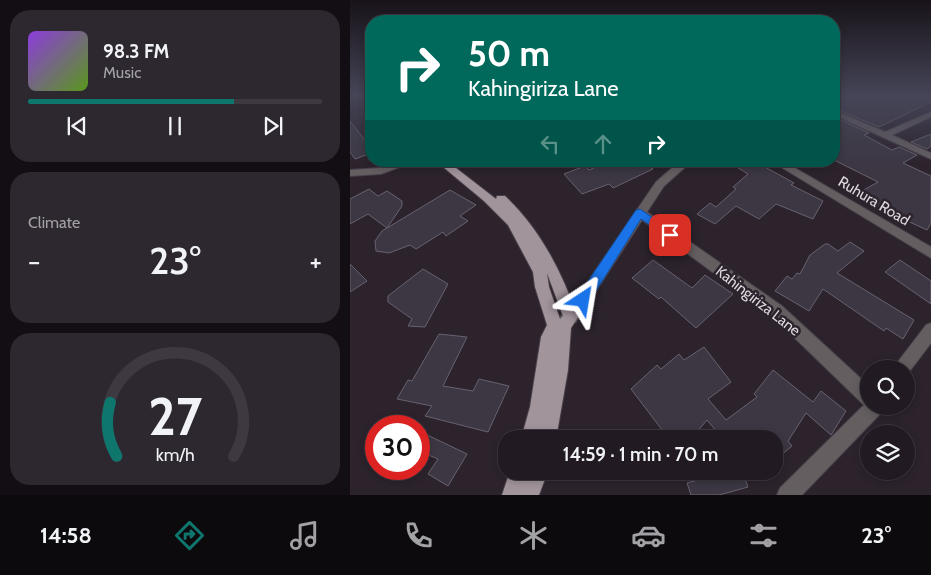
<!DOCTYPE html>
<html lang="en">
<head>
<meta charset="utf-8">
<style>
  :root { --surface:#211a22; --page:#2d272f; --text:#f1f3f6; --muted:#a2a1a5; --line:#3e3840; --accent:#0f766e }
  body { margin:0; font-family:Cabin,sans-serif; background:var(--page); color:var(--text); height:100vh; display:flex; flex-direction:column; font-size:19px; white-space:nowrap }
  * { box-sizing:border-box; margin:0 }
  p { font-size:16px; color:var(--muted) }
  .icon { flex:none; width:28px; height:28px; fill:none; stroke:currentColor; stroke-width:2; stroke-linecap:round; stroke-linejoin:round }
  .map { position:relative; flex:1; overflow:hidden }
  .side { display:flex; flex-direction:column; gap:10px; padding:10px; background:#120e13; width:350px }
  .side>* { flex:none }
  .hud { position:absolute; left:15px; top:15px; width:475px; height:152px; border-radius:20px; box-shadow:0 2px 8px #0003,0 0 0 1px var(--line); background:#00695c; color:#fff; overflow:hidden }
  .controls { position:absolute; left:510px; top:360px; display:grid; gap:10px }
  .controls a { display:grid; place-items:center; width:55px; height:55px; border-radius:50%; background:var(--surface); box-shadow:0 2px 8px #0003,0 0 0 1px var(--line); font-size:25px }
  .speed { position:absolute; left:15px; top:415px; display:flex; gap:10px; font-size:25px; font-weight:700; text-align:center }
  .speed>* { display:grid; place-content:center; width:65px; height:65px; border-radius:50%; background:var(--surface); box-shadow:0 2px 8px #0003,0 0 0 1px var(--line); line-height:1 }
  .speed .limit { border:8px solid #d22; background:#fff; color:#111 }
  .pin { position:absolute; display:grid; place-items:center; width:42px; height:42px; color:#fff; margin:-21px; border-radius:10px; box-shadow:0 2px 8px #0006 }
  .me { position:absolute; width:55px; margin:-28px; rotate:33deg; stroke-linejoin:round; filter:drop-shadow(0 0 4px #0008) }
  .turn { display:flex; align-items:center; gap:18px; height:105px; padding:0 20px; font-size:22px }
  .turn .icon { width:65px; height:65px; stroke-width:2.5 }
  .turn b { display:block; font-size:35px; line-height:42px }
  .lanes { display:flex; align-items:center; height:48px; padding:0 20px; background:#0003; justify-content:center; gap:25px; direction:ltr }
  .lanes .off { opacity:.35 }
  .big { font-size:38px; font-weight:600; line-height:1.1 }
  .side .card { flex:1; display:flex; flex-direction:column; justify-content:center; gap:8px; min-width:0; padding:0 18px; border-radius:20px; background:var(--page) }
  .side .dial { align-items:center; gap:0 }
  .dial svg { height:130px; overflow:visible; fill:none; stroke:var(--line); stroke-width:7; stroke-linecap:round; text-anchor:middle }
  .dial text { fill:var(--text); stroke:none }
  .song { display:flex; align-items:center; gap:15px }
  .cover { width:60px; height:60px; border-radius:8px; background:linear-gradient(135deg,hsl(270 70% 55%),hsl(90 70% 35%)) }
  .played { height:5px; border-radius:2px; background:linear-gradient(90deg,var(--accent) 70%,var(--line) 70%) }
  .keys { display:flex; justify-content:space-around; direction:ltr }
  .heat { display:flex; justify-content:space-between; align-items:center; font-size:28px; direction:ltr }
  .trip { position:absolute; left:148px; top:430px; width:285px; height:50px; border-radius:20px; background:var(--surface); box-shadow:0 2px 8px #0003,0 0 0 1px var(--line); font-weight:600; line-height:50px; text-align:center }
  .dock { display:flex; height:80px; justify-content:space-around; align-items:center; background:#0d0a0e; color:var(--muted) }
  .dock .icon { width:35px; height:35px }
  .dock .selected { color:var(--accent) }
  .dock b { font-size:22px; color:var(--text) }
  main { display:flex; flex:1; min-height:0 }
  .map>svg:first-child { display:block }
</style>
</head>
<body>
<main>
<section class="side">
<div class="card">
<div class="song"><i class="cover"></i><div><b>98.3 FM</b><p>Music</p></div></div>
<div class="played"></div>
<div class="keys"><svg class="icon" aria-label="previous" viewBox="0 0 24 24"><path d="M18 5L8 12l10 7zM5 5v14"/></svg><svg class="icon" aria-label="pause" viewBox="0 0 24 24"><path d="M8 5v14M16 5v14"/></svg><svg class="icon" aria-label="next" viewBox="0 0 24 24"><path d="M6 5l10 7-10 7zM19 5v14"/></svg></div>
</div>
<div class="card"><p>Climate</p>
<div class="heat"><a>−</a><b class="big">23°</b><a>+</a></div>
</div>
<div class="card dial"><svg viewBox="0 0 100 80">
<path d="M14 69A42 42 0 1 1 86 69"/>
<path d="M14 69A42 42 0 0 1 10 36" stroke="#0f766e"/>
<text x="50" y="56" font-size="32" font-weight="700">27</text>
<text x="50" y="72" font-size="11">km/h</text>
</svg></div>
</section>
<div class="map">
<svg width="581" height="495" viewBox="0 0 581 495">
  <rect width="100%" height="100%" fill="#2c232d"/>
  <!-- building -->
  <g fill="#3c3743" stroke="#67626f">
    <polygon points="484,95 581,95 581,102 529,127 484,108"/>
    <polygon points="484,117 519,133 514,135 542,150 549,147 567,155 553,163 581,176 581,223 577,230 542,214 510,192 528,182 484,160"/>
    <polygon points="0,121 21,148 21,153 5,159 0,152"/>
    <polygon points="581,134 581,146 577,149 561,142"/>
    <polygon points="260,161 291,161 303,169 263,188 259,184 232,194 214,174 235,166 239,170"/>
    <polygon points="377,161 404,161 444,183 441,185 473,201 463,219 426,204 409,219 386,206 365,224 347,214 360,203 366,207 386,189 383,187 398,174"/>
    <polygon points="19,189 28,196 37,191 52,201 52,206 37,228 18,214 0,224 0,199"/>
    <polygon points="100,190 126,205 110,216 118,221 96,236 93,232 66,249 60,245 39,253 26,251 25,241 32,231"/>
    <polygon points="500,242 514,251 487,273 564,320 553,339 536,328 534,331 473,289 459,311 425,291 437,276 442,279 447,273 450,274 460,255 475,244 478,244 488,251"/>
    <polygon points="303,260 342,288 355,275 383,294 346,328 311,297 309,299 282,278"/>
    <polygon points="550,260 581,281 581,304 535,272"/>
    <polygon points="0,264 17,281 0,292"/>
    <polygon points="73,269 98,284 75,327 58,326 62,319 38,302 38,296"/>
    <polygon points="89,334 117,337 93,386 123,391 129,379 159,386 138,432 75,416 82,406 47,399 58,380 62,381"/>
    <polygon points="354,347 381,382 358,399 376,420 407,397 404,394 423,370 463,402 471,391 496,411 481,435 456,413 438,441 442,446 424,461 424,439 373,439 357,420 341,439 319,439 281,389 307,365 311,369 329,354 334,360"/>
    <polygon points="69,431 117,454 98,486 78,474 88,459 69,451"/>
    <polygon points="381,471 392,471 398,487 369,495 341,495 337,483"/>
  </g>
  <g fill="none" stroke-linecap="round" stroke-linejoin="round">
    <!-- minor casing -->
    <g stroke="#494049" stroke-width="2">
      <g id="minor">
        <polygon points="484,110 535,132 581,112 581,117 542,135 581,153 581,159 484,115"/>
        <polygon points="51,161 66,161 31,174 0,176 0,170 30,168"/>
        <polygon points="330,161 342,161 314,186 297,212 432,306 519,386 519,406 535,406 532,412 452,495 427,495 430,488 514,405 422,316 292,220 226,322 214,328 209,326 207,321 228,296 306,182"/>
        <polygon points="421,161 433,161 581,247 581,258"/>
        <polygon points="581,323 581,343 556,376 556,369 545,369 547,363 576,325"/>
      </g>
    </g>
    <!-- major casing -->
    <g stroke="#494049" stroke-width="2">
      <g id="major">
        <path d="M86 161H97L146 199 147 196H155C191 230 211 271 228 317L221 328 218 370 206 439H171L180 407 191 337 197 325 185 287 183 272 158 225 134 201ZM197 273 213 316 210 319 199 287Z"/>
        <polygon points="160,471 198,471 189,495 152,495"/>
      </g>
    </g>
    <!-- minor -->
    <use href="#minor" fill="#645e61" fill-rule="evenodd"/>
    <!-- major -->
    <use href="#major" fill="#a1949b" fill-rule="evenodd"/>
  </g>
  <!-- sky -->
  <linearGradient id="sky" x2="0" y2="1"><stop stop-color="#181319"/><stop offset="0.58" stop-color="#454557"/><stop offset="1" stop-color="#454557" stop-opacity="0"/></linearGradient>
  <rect width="581" height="164" fill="url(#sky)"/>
  <!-- route -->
  <polygon fill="#1a73e8" stroke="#114b97" points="290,209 324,232 324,237 316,237 291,219 238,304 228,304 227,300 228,296 286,210"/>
  <g text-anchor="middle" stroke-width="5" stroke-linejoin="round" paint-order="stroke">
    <!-- street labels -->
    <g font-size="15" fill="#dfd9df" stroke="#2c232d">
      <text transform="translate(524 201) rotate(31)" y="5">Ruhura Road</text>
      <text transform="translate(408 301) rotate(38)" y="5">Kahingiriza Lane</text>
    </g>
  </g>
</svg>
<div class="controls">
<a><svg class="icon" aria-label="search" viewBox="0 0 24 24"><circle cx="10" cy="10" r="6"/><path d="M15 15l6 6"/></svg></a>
<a><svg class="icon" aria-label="layers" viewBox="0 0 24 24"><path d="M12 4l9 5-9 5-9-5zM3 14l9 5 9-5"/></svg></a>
</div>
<div class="speed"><div class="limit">30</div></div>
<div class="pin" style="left:320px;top:235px;background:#d93025"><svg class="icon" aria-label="arrive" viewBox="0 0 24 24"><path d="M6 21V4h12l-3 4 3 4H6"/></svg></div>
<svg class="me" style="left:233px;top:300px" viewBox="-20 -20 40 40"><path d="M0-17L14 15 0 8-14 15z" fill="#1a73e8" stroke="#fff" stroke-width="4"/></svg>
<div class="trip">14:59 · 1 min · 70 m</div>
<div class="hud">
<div class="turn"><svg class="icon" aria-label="right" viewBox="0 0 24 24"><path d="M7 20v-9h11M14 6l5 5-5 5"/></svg><div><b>50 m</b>Kahingiriza Lane</div></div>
<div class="lanes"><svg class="icon off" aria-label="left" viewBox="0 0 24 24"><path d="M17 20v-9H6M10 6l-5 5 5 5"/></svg><svg class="icon off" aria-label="ahead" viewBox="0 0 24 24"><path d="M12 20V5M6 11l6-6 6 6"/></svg><svg class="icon" aria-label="right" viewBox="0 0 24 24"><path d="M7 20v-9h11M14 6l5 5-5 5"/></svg></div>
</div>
</div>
</main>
<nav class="dock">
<b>14:58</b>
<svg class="icon selected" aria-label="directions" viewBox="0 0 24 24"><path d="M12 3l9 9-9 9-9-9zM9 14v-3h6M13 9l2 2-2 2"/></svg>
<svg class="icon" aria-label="music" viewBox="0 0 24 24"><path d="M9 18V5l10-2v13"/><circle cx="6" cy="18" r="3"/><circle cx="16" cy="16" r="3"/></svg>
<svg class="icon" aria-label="phone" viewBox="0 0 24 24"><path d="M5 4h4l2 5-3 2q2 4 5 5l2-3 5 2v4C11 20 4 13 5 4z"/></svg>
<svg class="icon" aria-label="climate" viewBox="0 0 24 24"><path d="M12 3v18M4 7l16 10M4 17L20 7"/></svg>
<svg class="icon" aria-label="car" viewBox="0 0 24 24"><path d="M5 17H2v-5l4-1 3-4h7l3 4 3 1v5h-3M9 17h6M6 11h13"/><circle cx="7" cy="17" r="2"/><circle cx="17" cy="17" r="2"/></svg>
<svg class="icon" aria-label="filters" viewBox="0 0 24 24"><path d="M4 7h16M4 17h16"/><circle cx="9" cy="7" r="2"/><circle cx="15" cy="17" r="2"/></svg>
<b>23°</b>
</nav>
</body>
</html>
